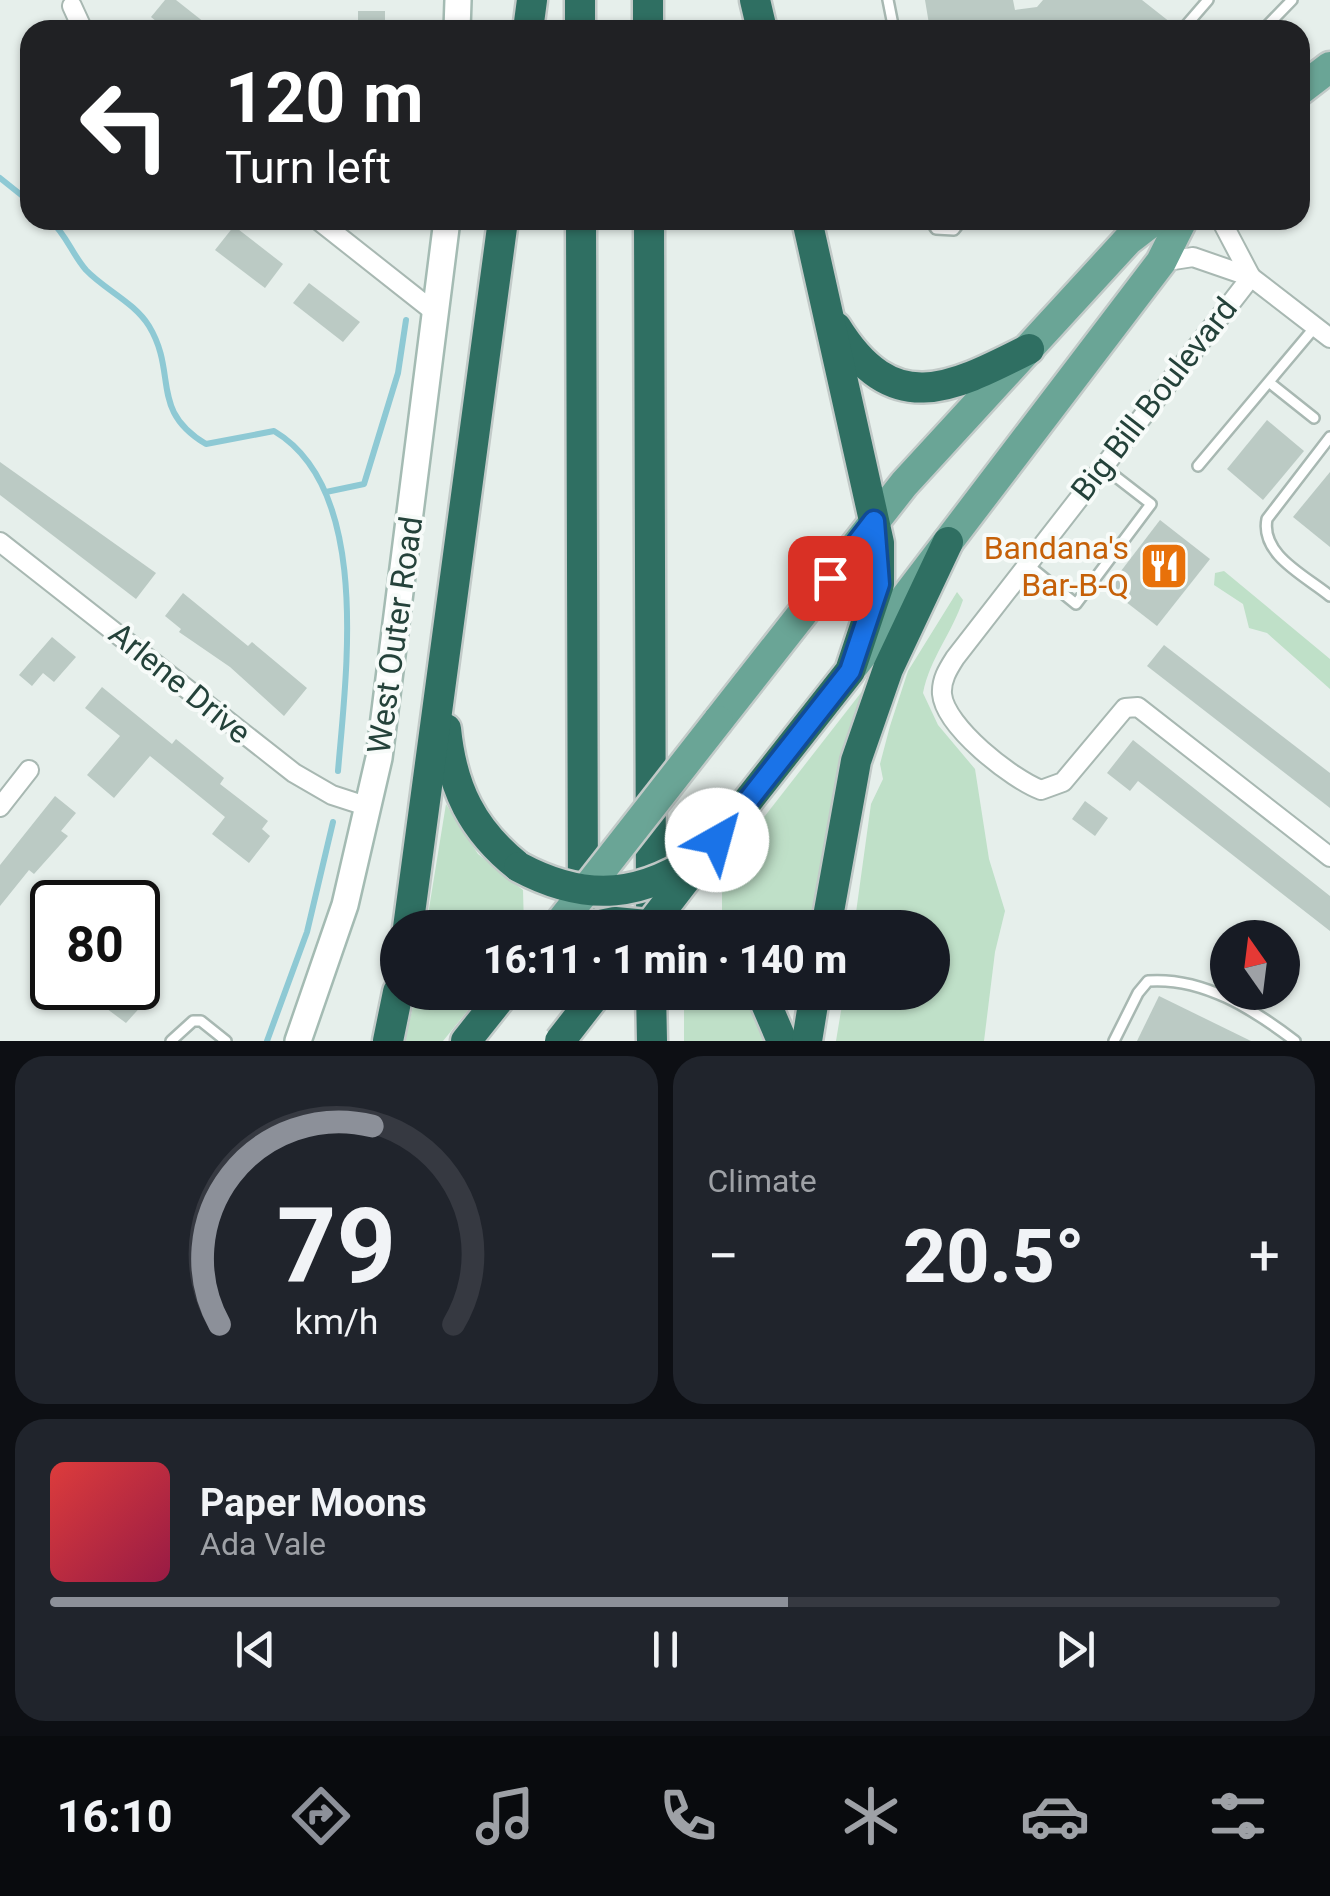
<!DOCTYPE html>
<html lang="en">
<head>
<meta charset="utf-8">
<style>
  :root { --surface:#171b24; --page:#20242c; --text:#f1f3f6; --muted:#9ea1a6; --line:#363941; --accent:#8c9099 }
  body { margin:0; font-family:Roboto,sans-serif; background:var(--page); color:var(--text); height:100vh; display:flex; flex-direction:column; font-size:38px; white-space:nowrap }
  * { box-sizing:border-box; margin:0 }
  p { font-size:32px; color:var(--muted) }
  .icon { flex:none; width:55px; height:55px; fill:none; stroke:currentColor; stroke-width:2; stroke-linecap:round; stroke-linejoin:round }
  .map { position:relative; height:1041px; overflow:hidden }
  .panel { display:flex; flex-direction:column; gap:15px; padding:15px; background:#0d0f14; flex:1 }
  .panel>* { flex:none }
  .top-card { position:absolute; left:20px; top:20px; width:1290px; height:210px; border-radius:30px; box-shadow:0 2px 8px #0004; background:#202124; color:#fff; overflow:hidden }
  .needle { width:65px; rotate:346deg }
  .controls { position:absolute; left:1210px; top:920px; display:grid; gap:20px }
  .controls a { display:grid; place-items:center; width:90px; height:90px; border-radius:50%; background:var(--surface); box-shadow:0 2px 8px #0004; font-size:50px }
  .speed { position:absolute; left:30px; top:880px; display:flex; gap:20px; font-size:50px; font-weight:700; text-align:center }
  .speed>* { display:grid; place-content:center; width:130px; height:130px; border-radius:50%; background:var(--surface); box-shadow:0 2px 8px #0004; line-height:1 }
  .speed .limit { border:5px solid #111; border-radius:15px; background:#fff; color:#111 }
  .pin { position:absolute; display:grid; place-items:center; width:85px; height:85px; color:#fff; margin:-42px; border-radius:20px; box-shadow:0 5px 15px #0006 }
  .me { position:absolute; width:110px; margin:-55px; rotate:38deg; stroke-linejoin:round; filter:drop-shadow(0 0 8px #0008) }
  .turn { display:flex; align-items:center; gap:35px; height:210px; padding:0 40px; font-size:45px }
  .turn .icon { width:130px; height:130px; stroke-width:2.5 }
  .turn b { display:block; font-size:70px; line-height:85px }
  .big { font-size:75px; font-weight:800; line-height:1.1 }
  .panel .card { flex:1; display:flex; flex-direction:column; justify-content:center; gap:15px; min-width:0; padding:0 35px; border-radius:30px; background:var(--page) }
  .panel .dial { align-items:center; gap:0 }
  .dial svg { height:260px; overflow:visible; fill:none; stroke:var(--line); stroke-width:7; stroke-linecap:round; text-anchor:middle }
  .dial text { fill:var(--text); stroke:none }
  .song { display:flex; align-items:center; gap:30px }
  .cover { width:120px; height:120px; border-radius:15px; background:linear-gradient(135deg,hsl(0 70% 55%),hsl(340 70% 35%)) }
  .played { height:10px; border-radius:5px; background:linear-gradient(90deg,var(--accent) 60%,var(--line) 60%) }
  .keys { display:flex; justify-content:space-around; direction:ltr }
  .heat { display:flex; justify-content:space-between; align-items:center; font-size:55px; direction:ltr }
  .panel .tiles { flex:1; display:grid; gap:15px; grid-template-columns:1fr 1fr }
  .card:last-child { grid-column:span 2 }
  .trip { position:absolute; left:380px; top:910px; width:570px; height:100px; border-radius:50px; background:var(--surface); box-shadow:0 2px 8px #0004; font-weight:800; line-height:100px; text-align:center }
  .tab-bar { display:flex; height:160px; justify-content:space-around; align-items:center; background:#090b0e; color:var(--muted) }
  .tab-bar .icon { width:70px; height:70px }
  .tab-bar .on { color:var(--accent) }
  .tab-bar b { font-size:45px; color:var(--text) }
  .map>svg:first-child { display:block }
</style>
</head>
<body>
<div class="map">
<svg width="1330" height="1041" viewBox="0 0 1330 1041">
  <rect width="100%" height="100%" fill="#e6efeb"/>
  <!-- green -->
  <g fill="#bfe0c8">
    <polygon points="1224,571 1330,659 1330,689 1267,633 1249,628 1243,604 1214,585 1215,573"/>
    <path d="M957 592 963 600C952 633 930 658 923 693L938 725 975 769 989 859 1005 911 995 952 984 1041H836L844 993 932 992V928L854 927 871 804 883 779 880 764 890 726 908 671Z"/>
    <polygon points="867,685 816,927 731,927 722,921 722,871"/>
    <polygon points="446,804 478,854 523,890 524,927 426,927"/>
    <polygon points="416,993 416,992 482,993 443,1041 405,1041"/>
    <polygon points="684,993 742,993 766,1041 684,1041"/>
  </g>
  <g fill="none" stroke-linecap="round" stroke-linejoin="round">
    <!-- stream -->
    <g stroke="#8ec9d4" stroke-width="6">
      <polyline points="0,178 30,202"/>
      <path d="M50 220C66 234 72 254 86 270 105 290 134 302 149 326 178 374 149 410 206 444L274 431C372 489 346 674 338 771"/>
      <polyline points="326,492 364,484 398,373 406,320"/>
      <polyline points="267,1041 307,932 333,822"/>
    </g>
  </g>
  <!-- building -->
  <g fill="#bbcac4">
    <polygon points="165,0 176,0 214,30 167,30 151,17"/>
    <polygon points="925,0 1013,0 1015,10 1037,7 1043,0 1142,0 1175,26 1174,30 1038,30 1042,24 1003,30 930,30"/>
    <rect x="358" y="11" width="27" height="19"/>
    <polygon points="234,226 283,264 265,288 215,250"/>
    <polygon points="309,283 360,322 343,342 293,303"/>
    <polygon points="1267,420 1304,451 1263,500 1227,469"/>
    <polygon points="0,462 156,573 136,599 0,495"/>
    <polygon points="1330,472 1330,547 1293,517"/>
    <polygon points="1160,520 1210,559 1157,626 1108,588"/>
    <polygon points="183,593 248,646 252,642 307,688 284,716 230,667 179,632 181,629 165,616"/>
    <polygon points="52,637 76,657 54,682 43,673 32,686 19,675"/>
    <polygon points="1164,645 1330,773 1330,808 1147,666"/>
    <polygon points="102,687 172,744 176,739 224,778 220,784 268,821 262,829 270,836 249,863 212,834 225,817 150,756 114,798 87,775 120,736 85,708"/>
    <polygon points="1133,740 1330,896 1330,931 1138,781 1130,791 1107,773"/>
    <polygon points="55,796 76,813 61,831 68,836 34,874 29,870 0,906 0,865"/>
    <polygon points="1085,801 1108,818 1095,836 1072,819"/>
    <polygon points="79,988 125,988 144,1003 126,1023"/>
    <polygon points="1159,996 1251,1041 1137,1041"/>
  </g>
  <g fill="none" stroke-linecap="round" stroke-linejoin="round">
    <!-- lane casing -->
    <g stroke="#a8b8b2" stroke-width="14">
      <g id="lane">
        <polyline points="888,0 894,30"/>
        <polyline points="1182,30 1208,0"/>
        <polyline points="1263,30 1292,0"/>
        <polyline points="930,220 936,229 954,230 962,220"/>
        <polyline points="1270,383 1314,418"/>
        <path d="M1330 437 1267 519C1260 555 1306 576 1330 596"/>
        <polyline points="1198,466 1315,327"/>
        <polyline points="1028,565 1076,604 1151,504 1102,466"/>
        <polyline points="171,1041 193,1021 201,1021 226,1041"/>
        <path d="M1114 1041 1138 993 1148 981C1203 977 1253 1009 1295 1041"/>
      </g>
    </g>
    <!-- street casing -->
    <g stroke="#a8b8b2" stroke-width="22">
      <g id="street">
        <polyline points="72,6 83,30"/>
        <polyline points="318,220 437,314"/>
        <polyline points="1221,220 1251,277"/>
        <polyline points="1161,262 1193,257 1251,277 1330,338"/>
        <path d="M1251 277 955 658C948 669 941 680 942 694 945 727 1012 779 1041 790L1063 782 1125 708 1138 707 1330 857"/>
        <polyline points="0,542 294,773 332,795 369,807"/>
        <polyline points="0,807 29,770"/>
      </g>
    </g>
    <!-- secondary casing -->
    <g stroke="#a4bbb3" stroke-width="30">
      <g id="secondary">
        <polyline points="457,30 458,0"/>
        <polyline points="298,1041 345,905 379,758 447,220"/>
      </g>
    </g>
    <!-- primary casing -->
    <g stroke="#c2cac8" stroke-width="35">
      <g id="primary">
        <polyline points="1300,90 1330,67"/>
        <polyline points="855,664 1161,262 1182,220"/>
        <polyline points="718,721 904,484 1128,240 1154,220"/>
      </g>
    </g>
    <!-- highway casing -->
    <g stroke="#c2cac8" stroke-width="35">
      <g id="highway">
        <polyline points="580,0 580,30"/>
        <polyline points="648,0 648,30"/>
        <polyline points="755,0 762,30"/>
        <polyline points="528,30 532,0"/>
        <polyline points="581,220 583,907"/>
        <polyline points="649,220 651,905"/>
        <path d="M836 327C893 419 950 389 1029 349"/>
        <path d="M446 729C452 788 472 830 519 867"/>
        <polyline points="717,840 850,671 879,584 879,543 807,220"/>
        <polyline points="408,928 503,220"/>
        <polyline points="826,928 856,761 888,669 948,542"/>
        <polyline points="651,992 652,1041"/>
        <polyline points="761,992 782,1041"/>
        <polyline points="388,1041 398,992"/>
        <polyline points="466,1041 505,992"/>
        <polyline points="807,1041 815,992"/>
      </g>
    </g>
    <!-- lane -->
    <use href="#lane" stroke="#fff" stroke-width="9"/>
    <!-- street -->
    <use href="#street" stroke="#fff" stroke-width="18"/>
    <!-- secondary -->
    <use href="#secondary" stroke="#fff" stroke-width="25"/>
    <!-- primary -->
    <use href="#primary" stroke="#6aa596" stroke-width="30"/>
    <!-- highway -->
    <use href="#highway" stroke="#2f6f62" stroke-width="30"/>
    <!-- primary-bridge casing -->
    <g stroke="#c2cac8" stroke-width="35" stroke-linecap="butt">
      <polyline id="primary-bridge" points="556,928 718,721"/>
    </g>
    <!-- highway-bridge casing -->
    <g stroke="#c2cac8" stroke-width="35" stroke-linecap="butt">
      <g id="highway-bridge">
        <path d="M519 867C588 904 644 897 707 852"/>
        <polyline points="585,928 615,922 668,927"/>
        <polyline points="648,928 695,867"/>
        <polyline points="560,1041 598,992"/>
      </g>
    </g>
    <!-- primary-bridge -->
    <use href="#primary-bridge" stroke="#6aa596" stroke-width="30"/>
    <!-- highway-bridge -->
    <use href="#highway-bridge" stroke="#2f6f62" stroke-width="30"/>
  </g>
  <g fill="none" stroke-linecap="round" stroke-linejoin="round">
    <!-- route casing -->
    <g stroke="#114b97" stroke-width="25">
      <polyline id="route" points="717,840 850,671 879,584 874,521 830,578"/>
    </g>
    <!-- route -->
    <use href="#route" stroke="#1a73e8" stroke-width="18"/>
  </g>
  <!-- icons -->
  <defs>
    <g id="restaurant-square" transform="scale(2.5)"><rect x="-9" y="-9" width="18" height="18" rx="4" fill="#e8710a" stroke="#f7fbf9"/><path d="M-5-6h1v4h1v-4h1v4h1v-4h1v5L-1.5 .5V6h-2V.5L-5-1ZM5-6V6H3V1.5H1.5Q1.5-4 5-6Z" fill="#fff"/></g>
  </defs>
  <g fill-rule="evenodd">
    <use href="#restaurant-square" x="1164" y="566"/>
  </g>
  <g text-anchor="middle" stroke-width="8" stroke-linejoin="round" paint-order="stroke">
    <!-- street labels -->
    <g font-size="32" fill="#24423a" stroke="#f7fbf9">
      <text transform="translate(1154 399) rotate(-52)" y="11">Big Bill Boulevard</text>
      <text transform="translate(395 635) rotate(-82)" y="11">West Outer Road</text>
      <text transform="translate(180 683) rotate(39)" y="11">Arlene Drive</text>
    </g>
    <!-- food labels -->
    <g font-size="32" fill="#c56008" stroke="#f7fbf9" text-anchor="end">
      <text x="1129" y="559">Bandana's<tspan x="1129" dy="37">Bar-B-Q</tspan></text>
    </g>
  </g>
</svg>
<div class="controls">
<a><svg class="needle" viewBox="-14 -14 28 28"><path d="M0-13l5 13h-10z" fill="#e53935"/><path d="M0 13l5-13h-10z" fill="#9ea1a6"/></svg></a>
</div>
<div class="speed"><div class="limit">80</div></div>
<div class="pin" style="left:830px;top:578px;background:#d93025"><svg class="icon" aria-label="arrive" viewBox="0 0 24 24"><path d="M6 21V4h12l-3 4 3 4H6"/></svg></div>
<svg class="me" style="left:717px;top:840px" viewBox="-20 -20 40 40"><circle r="19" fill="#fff"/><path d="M0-13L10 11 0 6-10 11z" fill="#1a73e8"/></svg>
<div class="trip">16:11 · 1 min · 140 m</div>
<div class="top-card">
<div class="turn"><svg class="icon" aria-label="left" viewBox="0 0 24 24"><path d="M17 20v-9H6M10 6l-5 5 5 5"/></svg><div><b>120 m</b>Turn left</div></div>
</div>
</div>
<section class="panel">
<div class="tiles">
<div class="card dial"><svg viewBox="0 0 100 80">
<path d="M14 69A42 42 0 1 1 86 69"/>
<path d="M14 69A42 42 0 0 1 61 8" stroke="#8c9099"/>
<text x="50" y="56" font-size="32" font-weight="700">79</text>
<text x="50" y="72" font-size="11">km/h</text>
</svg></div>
<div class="card"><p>Climate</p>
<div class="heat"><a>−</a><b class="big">20.5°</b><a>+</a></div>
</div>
<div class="card">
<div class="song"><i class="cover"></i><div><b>Paper Moons</b><p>Ada Vale</p></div></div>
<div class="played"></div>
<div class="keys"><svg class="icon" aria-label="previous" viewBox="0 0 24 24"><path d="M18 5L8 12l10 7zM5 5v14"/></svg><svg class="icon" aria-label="pause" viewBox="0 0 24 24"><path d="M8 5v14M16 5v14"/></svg><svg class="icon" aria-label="next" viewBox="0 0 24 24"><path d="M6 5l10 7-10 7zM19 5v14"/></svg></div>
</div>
</div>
</section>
<nav class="tab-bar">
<b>16:10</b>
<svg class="icon on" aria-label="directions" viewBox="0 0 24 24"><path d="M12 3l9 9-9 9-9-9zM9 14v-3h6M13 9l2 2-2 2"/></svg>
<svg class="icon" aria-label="music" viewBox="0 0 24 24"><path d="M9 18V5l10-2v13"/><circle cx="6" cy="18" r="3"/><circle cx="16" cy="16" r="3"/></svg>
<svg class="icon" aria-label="phone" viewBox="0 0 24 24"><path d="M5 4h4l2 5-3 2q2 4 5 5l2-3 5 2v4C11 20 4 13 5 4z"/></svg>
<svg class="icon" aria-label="climate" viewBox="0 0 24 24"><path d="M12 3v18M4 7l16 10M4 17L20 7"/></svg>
<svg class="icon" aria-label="car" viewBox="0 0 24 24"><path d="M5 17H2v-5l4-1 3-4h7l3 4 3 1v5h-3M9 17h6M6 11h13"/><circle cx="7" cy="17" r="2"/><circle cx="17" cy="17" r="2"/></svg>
<svg class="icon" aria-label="filters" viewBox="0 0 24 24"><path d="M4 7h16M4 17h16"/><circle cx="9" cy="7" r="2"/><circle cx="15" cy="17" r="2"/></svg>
</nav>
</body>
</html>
